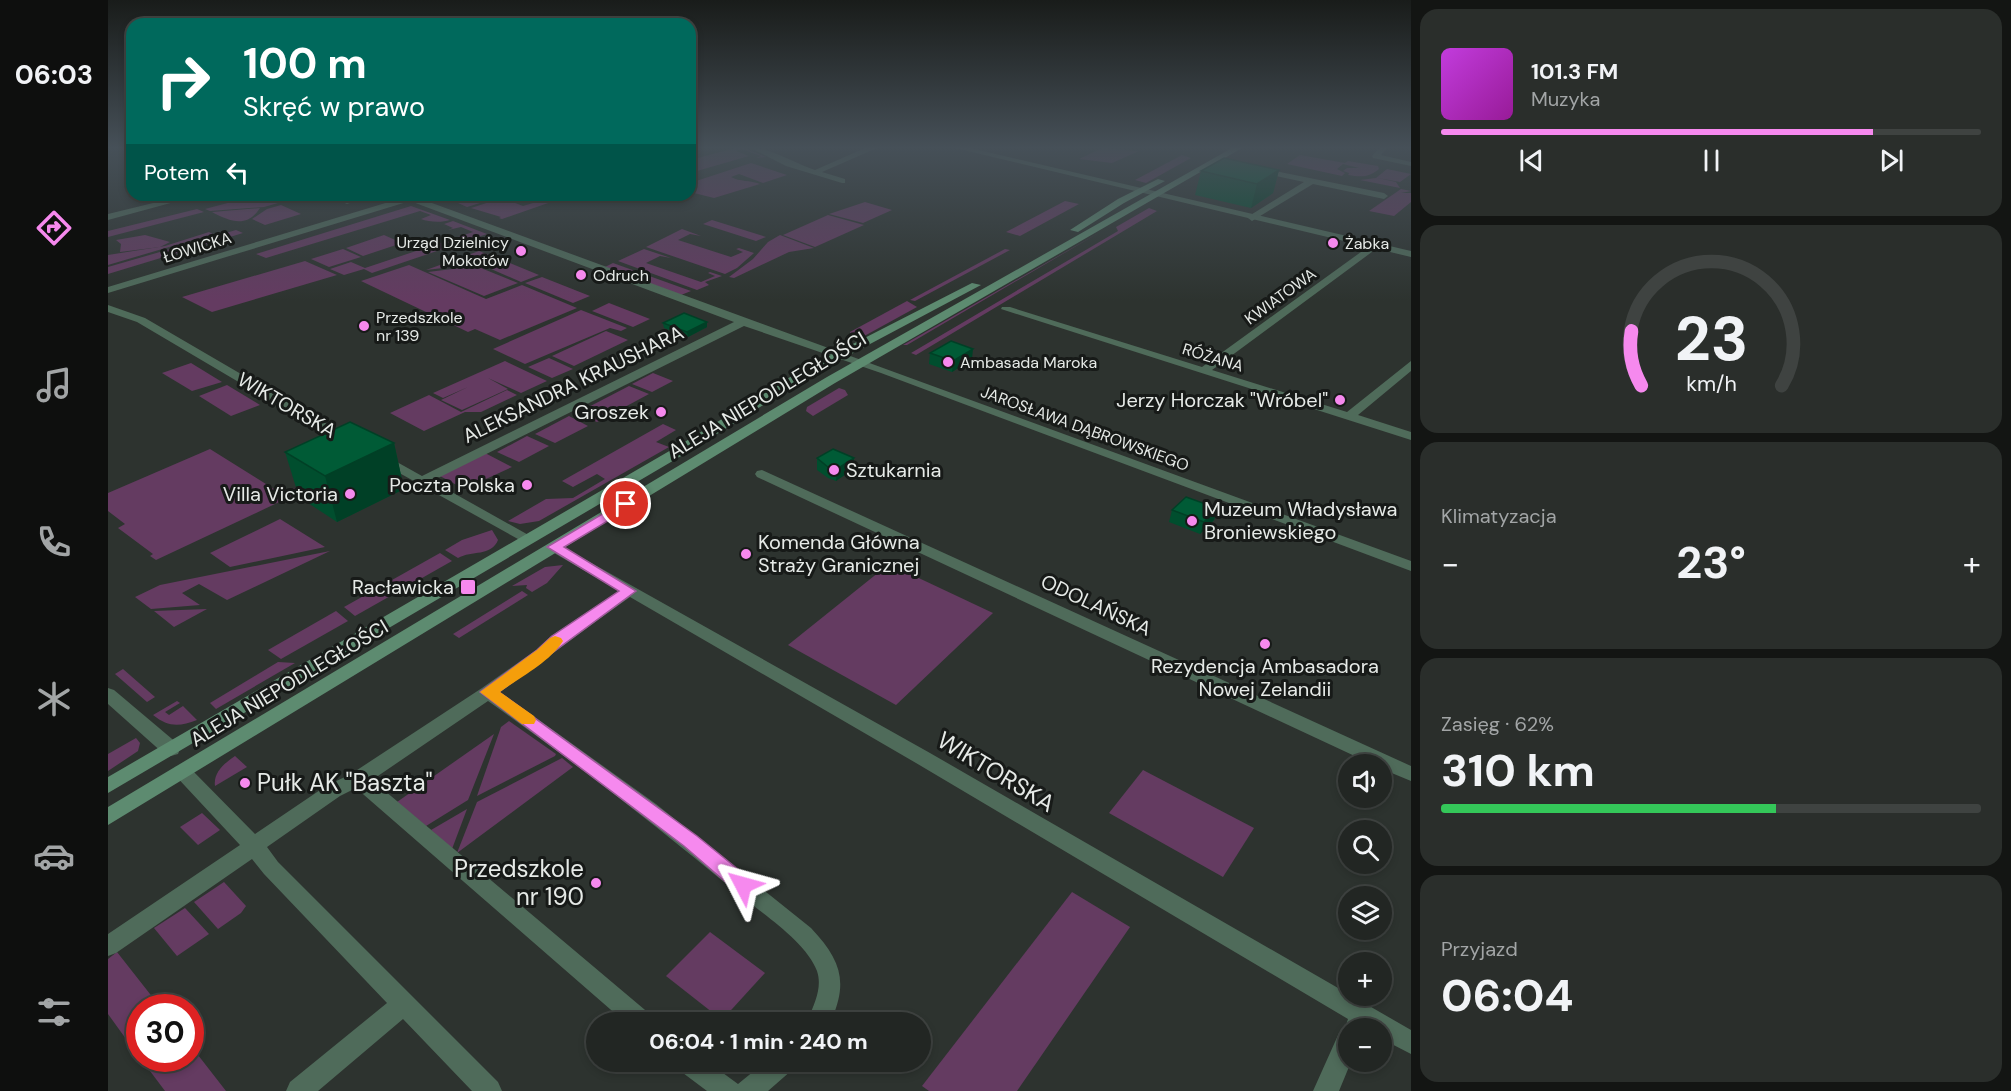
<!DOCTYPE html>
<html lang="pl">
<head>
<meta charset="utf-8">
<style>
  :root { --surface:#222623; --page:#2a2e2b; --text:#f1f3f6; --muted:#a2a5a6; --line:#3f4341; --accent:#f689ee }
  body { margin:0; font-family:"DM Sans",sans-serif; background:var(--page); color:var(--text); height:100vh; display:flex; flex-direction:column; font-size:22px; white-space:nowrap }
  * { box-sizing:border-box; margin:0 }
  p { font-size:20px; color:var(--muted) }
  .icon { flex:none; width:33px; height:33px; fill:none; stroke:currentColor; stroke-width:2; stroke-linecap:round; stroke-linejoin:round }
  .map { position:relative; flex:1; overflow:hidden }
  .details { display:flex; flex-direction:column; gap:9px; padding:9px; background:#131513; width:600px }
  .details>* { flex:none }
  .hud { position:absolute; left:18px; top:18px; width:570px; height:183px; border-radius:18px; box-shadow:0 3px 9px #0003,0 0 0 2px var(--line); background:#00695c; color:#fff; overflow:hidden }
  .controls { position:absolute; left:1230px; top:754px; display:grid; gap:12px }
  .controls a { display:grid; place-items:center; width:54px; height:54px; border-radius:50%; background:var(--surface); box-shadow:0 3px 9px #0003,0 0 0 2px var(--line); font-size:30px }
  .speed { position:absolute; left:18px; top:994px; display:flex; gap:12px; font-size:30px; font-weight:700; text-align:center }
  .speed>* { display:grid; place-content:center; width:78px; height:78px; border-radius:50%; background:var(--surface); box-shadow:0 3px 9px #0003,0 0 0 2px var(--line); line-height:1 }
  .speed .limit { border:9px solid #d22; background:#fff; color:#111 }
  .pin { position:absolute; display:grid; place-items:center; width:51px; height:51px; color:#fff; margin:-26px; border:3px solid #fff; border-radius:50%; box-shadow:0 2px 6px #0007 }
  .me { position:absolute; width:66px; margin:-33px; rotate:309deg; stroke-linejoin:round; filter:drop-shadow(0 0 4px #0008) }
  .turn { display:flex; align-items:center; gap:21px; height:126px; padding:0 18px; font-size:27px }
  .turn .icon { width:78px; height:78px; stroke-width:2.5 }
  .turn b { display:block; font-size:42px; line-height:51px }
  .then { display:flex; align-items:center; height:57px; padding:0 18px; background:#0003; gap:12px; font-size:22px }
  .big { font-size:45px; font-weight:700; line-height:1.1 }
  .details .widget { flex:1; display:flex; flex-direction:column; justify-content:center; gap:9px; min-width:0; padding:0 21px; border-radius:18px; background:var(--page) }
  .details .dial { align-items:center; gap:0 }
  .dial svg { height:156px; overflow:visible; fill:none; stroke:var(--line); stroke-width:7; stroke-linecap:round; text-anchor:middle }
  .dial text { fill:var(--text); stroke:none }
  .song { display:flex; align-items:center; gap:18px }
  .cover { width:72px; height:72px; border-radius:9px; background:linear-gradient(135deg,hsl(290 70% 55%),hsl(300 70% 35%)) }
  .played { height:6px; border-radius:3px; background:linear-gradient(90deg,var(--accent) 80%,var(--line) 80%) }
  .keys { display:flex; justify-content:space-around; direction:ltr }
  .heat { display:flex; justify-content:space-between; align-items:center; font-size:33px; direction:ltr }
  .charge { height:9px; border-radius:4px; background:linear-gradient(90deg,#34c759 62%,var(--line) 0) }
  .trip { position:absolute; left:478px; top:1012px; width:345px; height:60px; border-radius:30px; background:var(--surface); box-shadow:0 3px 9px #0003,0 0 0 2px var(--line); font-weight:700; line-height:60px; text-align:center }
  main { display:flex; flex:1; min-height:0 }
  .menu { display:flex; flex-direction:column; width:108px; justify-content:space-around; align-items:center; background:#0e0f0e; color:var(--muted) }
  .menu .icon { width:42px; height:42px }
  .menu .current { color:var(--accent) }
  .menu b { font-size:27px; color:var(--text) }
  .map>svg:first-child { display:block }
</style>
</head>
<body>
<main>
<nav class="menu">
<b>06:03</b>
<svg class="icon current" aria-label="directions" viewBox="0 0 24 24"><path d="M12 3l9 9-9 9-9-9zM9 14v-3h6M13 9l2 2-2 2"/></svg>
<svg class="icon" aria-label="music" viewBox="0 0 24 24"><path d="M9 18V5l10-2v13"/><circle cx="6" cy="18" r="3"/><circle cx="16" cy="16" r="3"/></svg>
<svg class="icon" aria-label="phone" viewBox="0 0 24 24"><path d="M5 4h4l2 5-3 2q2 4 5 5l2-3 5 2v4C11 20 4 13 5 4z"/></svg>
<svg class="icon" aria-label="climate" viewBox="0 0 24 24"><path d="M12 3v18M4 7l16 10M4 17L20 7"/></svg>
<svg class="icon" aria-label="car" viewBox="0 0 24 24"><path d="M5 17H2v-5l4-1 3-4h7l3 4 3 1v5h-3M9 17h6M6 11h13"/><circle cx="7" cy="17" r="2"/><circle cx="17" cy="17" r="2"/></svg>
<svg class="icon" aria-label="filters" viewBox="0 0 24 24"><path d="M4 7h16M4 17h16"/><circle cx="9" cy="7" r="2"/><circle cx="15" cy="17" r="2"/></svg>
</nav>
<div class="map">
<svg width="1303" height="1091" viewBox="0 0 1303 1091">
  <rect width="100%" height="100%" fill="#2d332f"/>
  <!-- green -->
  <g fill="#643b61">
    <polygon points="627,148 636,148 658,157 648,158 653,156 634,149 628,151 641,156 582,173 582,160"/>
    <polygon points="994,148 1031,151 1004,163 971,159"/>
    <polygon points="1074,155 1083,158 1038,183 1027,180"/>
    <path d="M1192 155 1237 163 1240 161 1270 166 1271 169C1260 178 1253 177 1240 175L1241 173 1235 171 1239 168H1251L1235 164 1229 169 1237 173 1234 176 1179 164Z"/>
    <path d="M643 163 679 175 655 183 631 174 623 177C632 182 642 180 652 184L606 198 582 192V183Z"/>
    <polygon points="1279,169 1303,174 1292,182 1270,178 1288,182 1292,188 1252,180 1268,178"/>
    <polygon points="1293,189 1303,191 1293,193 1303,193 1303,202 1286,216 1261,211"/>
    <polygon points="150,195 170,203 156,207 102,211 97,209"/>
    <polygon points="332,195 374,195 385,199 359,207"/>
    <polygon points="394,198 415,206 435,200 443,202 394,219 391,218 393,217 363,208"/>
    <polygon points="957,201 971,204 912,236 898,232"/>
    <polygon points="757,202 784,210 755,223 721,214"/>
    <polygon points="173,205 193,214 157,225 144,219 159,209"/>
    <path d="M303 206 342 220C333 223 321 222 313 219L323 215 312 211 158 258 148 254Z"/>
    <path d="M152 208C139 228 123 222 104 212Z"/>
    <polygon points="1041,208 1049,211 808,355 803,353 1010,231 1008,227"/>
    <polygon points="89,209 96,212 0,237 0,231"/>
    <polygon points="720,215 756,225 707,247 675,235"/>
    <polygon points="604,220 658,237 648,241 595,224"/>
    <polygon points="345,221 379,234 264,273 256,269 236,275 222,269 243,262 257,268 365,232 353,227 340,230 345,228 336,224"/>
    <polygon points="574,229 593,236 582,234 570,240 623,257 635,252 628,249 631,248 646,253 629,268 617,274 538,247"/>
    <polygon points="128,230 135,233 0,274 0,267"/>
    <polygon points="994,231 799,345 795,345"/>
    <polygon points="101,232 105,234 0,265 0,255 57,246"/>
    <polygon points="37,235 62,242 52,247 12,252 13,244 8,240"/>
    <polygon points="276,235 294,243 255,256 238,248"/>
    <polygon points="672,235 706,248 681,252 626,278 621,277 645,259 660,242"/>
    <polygon points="235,249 253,257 221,267 203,259"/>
    <polygon points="536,249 563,258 552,256 538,263 593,282 607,276 600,273 602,272 614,276 597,282 601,285 589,290 510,261"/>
    <polygon points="897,249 902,250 807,301 802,300"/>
    <polygon points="371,251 388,258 369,264 318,270"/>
    <polygon points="392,259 431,275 413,282 374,265"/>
    <polygon points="197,261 229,275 104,312 74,297"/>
    <polygon points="505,263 583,291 573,295 497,267"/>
    <polygon points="301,265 378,299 414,285 469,308 392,340 367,329 360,332 253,281"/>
    <polygon points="368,266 410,283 376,296 320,272"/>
    <polygon points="434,277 482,296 465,303 417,283"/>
    <polygon points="799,301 809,307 749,340 743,338 742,332"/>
    <polygon points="501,303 542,319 525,327 484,311"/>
    <polygon points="473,310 519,328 513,331 502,328 417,364 385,349"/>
    <polygon points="498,331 520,340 466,366 444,356"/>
    <polygon points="441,358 465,369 444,378 420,367"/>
    <polygon points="397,361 439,381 413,393 380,378 400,389 354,410 333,400 360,387 335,398 325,393"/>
    <polygon points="83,363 114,382 84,391 54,373"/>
    <polygon points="545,373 565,381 544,392 524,384"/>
    <polygon points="119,385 152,405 123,416 91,396"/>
    <polygon points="521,386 541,394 489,422 469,413"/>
    <polygon points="731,388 737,390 740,395 705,416 698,411 699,407"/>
    <polygon points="399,390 409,395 373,412 357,412 316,431 282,413 321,395 353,412"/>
    <polygon points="461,416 480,426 447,443 427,434"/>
    <polygon points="555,424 568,430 548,442 561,447 431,521 412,524 400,521 438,499 465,498 497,479 489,474 465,487 454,481"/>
    <polygon points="419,436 441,446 411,462 389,452"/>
    <polygon points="102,449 174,494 195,484 201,488 48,560 42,556 45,554 10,528 17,524 0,511 0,493"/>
    <polygon points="377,453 404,467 356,489 332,476"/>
    <polygon points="172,519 217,547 122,567 102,553"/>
    <path d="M384 530 390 540C383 557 364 550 350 558L337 550 354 540Z"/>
    <polygon points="222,551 119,600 91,584 74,593 92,605 43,609 27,597 52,585"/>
    <polygon points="332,553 344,561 247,616 236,607"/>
    <polygon points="781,564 885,613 788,705 680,645"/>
    <polygon points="455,565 439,583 424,592 418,588 419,585 404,586 437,567"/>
    <polygon points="414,591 420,595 351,638 345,634"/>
    <polygon points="99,609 66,627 46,611"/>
    <polygon points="228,611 240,621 173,659 160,650"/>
    <polygon points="170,662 187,663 108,709 102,703"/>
    <polygon points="15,669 47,697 39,702 7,674"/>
    <path d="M69 701 72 703 57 712 61 715 75 706 89 720C71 727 60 727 45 715Z"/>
    <polygon points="401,721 448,754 447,756 369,796 393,727"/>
    <polygon points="386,734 360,800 318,826 289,802"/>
    <polygon points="28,738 32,743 30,751 0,771 0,754"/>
    <path d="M127 756 139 767 107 786C105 772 117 763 127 756Z"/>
    <polygon points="454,758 465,767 349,853 369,802"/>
    <polygon points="1035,770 1146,828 1115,877 1001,813"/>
    <polygon points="359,809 344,849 323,830"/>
    <polygon points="94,813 112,830 90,845 72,827"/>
    <polygon points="116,882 138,906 133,913 110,929 86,902"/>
    <polygon points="964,892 1022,927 909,1091 821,1091 814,1086"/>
    <polygon points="77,908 101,934 69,956 46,928"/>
    <polygon points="602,932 657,973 614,1020 558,976"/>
    <polygon points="9,952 53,1008 32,1008 31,1057 0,1014 0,959"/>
    <polygon points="83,1046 118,1091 57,1091 33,1059 82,1059"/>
  </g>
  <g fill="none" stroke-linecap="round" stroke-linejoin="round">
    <!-- minor -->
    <g fill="#4f6b5a" fill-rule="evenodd">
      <path d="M643 148C663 148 688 164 707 170L757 148H769L714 172 737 179V183H734L678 166Z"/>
      <polygon points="1271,148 1279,148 1273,155 1303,162 1303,166 1265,158 1264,156"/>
      <polygon points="1152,168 1276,193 1280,196 1276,199 1205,184 1144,221 1140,218 1141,216 1196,182 1149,172 1148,170"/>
      <polygon points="78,195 92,195 0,220 0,214"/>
      <polygon points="218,195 230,195 239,198 265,195 239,204"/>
      <polygon points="290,195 302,195 1303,561 1303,571 773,373 636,326 324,481 424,537 426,540 424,543 419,544 268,460 270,457 280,457 314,476 626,322 302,201 0,293 0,287 294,198"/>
      <polygon points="1264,244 1272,246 1104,370 1239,412 1303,361 1303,371 1250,415 1303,432 1303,440 893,309 894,307 902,307 1094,367"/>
      <polygon points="0,305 37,318 248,441 246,444 236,444 29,322 0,312"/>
      <polygon points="654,470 1303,766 1303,781 1274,769 1274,765 1266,765 649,477 647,474 649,471"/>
      <path d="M446 542 822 753 1303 1030V1054L1274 1039V1029H1240V1062H1243L1231 1091H1205L1231 1033 1236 1031 1240 1019 808 763 522 597C478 628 436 661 392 692L548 804 703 928C733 960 741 982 722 1023H698C705 1007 715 989 709 971 698 941 652 912 628 892 548 825 465 761 380 701L264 780 543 1015 547 1023H518L248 788 232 796 159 847 170 862 390 1082 394 1091H364L295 1019 210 1091H178L182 1082 279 1003 156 874 144 859 8 953 0 956V934L132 845 64 772 67 767 74 765 81 767 147 834 218 786 243 774 374 688 428 650 443 636 511 591 441 550 438 547 441 544Z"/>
      <polygon points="0,688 6,690 70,744 72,749 70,754 63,756 56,754 0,704"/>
      <polygon points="568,1062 600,1062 630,1084 657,1062 687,1062 684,1070 660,1091 599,1091 571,1070"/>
    </g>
    <!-- tertiary -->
    <polygon fill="#4f6b5a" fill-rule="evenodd" points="847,148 862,148 1303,251 1303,257"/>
    <!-- secondary -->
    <g fill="#5d8b70" fill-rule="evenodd">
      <polygon points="1124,148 1134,148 727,383 0,825 0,807 719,377"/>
      <polygon points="1050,179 1057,181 1016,203 970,232 962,230 1010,199"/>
      <polygon points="864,283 873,285 700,377 580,452 0,793 0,777 570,446 692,371"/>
    </g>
  </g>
  <!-- wall -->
  <g fill="#004e2e">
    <polygon points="1171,170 1165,193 1143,208 1087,195 1093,171"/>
    <polygon points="599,322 599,327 580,337 556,328 555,323"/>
    <polygon points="822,353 864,359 844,372 821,364"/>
    <polygon points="286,443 296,489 229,522 191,497 177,452"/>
    <polygon points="709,458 745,469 728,481 720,478 709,470"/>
    <polygon points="1109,508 1106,520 1092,534 1061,522 1064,510"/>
  </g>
  <!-- shaded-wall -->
  <g fill="#004026">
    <polygon points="1171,170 1165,193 1143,208 1149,184"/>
    <polygon points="599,322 599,327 580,337 579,332"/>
    <polygon points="865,349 864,359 844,372 845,361"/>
    <polygon points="286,443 296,489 229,522 217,476"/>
    <polygon points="746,458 745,469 728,481 729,469"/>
    <polygon points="1109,508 1106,520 1092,534 1096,522"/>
  </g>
  <!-- building -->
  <g fill="#005b36" stroke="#004026" stroke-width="1.5">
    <polygon points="1116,158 1171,170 1149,184 1093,171"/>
    <polygon points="576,313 599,322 579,332 555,323"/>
    <polygon points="843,341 865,349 845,361 822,353"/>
    <polygon points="242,422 286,443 217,476 177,452"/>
    <polygon points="725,449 746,458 729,469 720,467 709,458"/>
    <polygon points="1078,497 1109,508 1096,522 1064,510"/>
  </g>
  <!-- sky -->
  <linearGradient id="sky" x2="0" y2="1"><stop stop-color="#191c1a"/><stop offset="0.49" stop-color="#465058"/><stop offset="1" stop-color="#465058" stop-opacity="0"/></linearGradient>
  <rect width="1303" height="301" fill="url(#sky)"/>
  <!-- route -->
  <polygon fill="#f689ee" stroke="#a0599b" stroke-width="1.5" points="518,500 525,504 523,507 456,547 528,591 391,692 589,836 642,879 645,885 642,891 635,893 628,891 576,846 372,692 429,650 444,636 511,591 439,547"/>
  <!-- slow -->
  <path fill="#f59e0b" d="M447 636 453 638 455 641C441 663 412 677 392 692L426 716 428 720 426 724H414L372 692 429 650 442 638Z"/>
  <!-- markers -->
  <g fill="#f689ee" stroke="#171a18" stroke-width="2">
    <circle cx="1225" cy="243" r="6"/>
    <circle cx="413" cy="251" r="6"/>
    <circle cx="473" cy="275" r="6"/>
    <circle cx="256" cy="326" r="6"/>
    <circle cx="840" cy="362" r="6"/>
    <circle cx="1232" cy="400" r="6"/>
    <circle cx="553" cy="412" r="6"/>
    <circle cx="726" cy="470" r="6"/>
    <circle cx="419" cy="485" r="6"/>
    <circle cx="242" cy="494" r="6"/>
    <circle cx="1084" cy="521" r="6"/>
    <circle cx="638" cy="554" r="6"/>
    <rect x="352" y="579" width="16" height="16" rx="3"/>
    <circle cx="1157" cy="644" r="6"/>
    <circle cx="137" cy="783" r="6"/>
    <circle cx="488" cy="883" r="6"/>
  </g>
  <g text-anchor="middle" stroke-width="6" stroke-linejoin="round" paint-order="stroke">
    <!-- far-poi labels -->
    <g font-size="16" fill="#e6eae7" stroke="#171a18" text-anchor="start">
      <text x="401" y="248" text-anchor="end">Urząd Dzielnicy<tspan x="401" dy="18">Mokotów</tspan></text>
      <text x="1237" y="249">Żabka</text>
      <text x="485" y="281">Odruch</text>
      <text x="268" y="323">Przedszkole<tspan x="268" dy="18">nr 139</tspan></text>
      <text x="852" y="368">Ambasada Maroka</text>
    </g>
    <!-- far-street labels -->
    <g font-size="16" fill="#e6eae7" stroke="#171a18">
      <text transform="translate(89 247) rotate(-17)" y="6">ŁOWICKA</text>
      <text transform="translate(1172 296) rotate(-36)" y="6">KWIATOWA</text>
      <text transform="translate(1105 357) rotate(17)" y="6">RÓŻANA</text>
      <text transform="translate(977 428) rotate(20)" y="6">JAROSŁAWA DĄBROWSKIEGO</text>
    </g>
    <!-- street labels -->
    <g font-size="20" fill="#e6eae7" stroke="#171a18">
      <text transform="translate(465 384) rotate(-26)" y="7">ALEKSANDRA KRAUSHARA</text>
      <text transform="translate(659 395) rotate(-31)" y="7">ALEJA NIEPODLEGŁOŚCI</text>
      <text transform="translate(179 405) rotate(30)" y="7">WIKTORSKA</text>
      <text transform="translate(988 605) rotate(25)" y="7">ODOLAŃSKA</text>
      <text transform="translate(181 683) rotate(-31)" y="7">ALEJA NIEPODLEGŁOŚCI</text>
    </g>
    <!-- poi labels -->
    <g font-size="20" fill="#e6eae7" stroke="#171a18" text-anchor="end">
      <text x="1220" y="407">Jerzy Horczak "Wróbel"</text>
      <text x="541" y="419">Groszek</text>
      <text x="738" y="477" text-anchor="start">Sztukarnia</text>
      <text x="407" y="492">Poczta Polska</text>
      <text x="230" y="501">Villa Victoria</text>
      <text x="1096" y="516" text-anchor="start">Muzeum Władysława<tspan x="1096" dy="23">Broniewskiego</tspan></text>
      <text x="650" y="549" text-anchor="start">Komenda Główna<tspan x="650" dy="23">Straży Granicznej</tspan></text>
      <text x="346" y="594">Racławicka</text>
      <text x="1157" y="673" text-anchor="middle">Rezydencja Ambasadora<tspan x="1157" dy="23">Nowej Zelandii</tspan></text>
    </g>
    <!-- near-street labels -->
    <g font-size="24" fill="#e6eae7" stroke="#171a18">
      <text transform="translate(888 772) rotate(31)" y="8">WIKTORSKA</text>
    </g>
    <!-- near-poi labels -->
    <g font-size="24" fill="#e6eae7" stroke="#171a18" text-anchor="start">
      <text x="149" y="791">Pułk AK "Baszta"</text>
      <text x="476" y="877" text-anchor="end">Przedszkole<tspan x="476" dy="28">nr 190</tspan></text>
    </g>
  </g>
</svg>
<div class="controls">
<a><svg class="icon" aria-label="sound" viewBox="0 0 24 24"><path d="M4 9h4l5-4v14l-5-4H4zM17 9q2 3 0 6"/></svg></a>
<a><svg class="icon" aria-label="search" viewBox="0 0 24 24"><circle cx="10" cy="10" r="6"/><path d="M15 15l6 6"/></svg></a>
<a><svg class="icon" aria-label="layers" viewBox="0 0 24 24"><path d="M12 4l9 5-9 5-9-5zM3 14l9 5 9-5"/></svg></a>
<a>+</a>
<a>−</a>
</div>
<div class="speed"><div class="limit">30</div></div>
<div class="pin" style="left:518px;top:504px;background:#d93025"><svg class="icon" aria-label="arrive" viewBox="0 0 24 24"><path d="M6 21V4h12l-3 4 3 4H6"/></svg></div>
<svg class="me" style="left:635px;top:885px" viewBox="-20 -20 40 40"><path d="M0-17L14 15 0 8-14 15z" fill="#f689ee" stroke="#fff" stroke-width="4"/></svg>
<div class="trip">06:04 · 1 min · 240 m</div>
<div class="hud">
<div class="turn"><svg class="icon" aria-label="right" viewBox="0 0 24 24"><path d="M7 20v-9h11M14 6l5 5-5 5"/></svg><div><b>100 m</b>Skręć w prawo</div></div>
<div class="then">Potem<svg class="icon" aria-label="left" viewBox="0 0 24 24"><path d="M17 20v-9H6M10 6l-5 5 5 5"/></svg></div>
</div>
</div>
<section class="details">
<div class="widget">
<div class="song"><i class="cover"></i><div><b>101.3 FM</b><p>Muzyka</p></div></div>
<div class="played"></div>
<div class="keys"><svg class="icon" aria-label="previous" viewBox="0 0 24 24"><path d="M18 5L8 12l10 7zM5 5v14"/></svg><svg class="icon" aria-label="pause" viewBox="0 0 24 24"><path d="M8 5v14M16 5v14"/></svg><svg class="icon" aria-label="next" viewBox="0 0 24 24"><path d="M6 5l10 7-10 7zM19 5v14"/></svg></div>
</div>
<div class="widget dial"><svg viewBox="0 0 100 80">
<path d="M14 69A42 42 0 1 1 86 69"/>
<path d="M14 69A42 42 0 0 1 9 41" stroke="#f689ee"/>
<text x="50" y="56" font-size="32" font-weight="700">23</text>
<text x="50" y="72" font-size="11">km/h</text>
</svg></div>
<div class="widget"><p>Klimatyzacja</p>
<div class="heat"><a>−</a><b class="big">23°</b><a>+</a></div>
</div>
<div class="widget"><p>Zasięg · 62%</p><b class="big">310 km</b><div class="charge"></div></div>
<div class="widget"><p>Przyjazd</p><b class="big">06:04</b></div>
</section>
</main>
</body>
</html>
